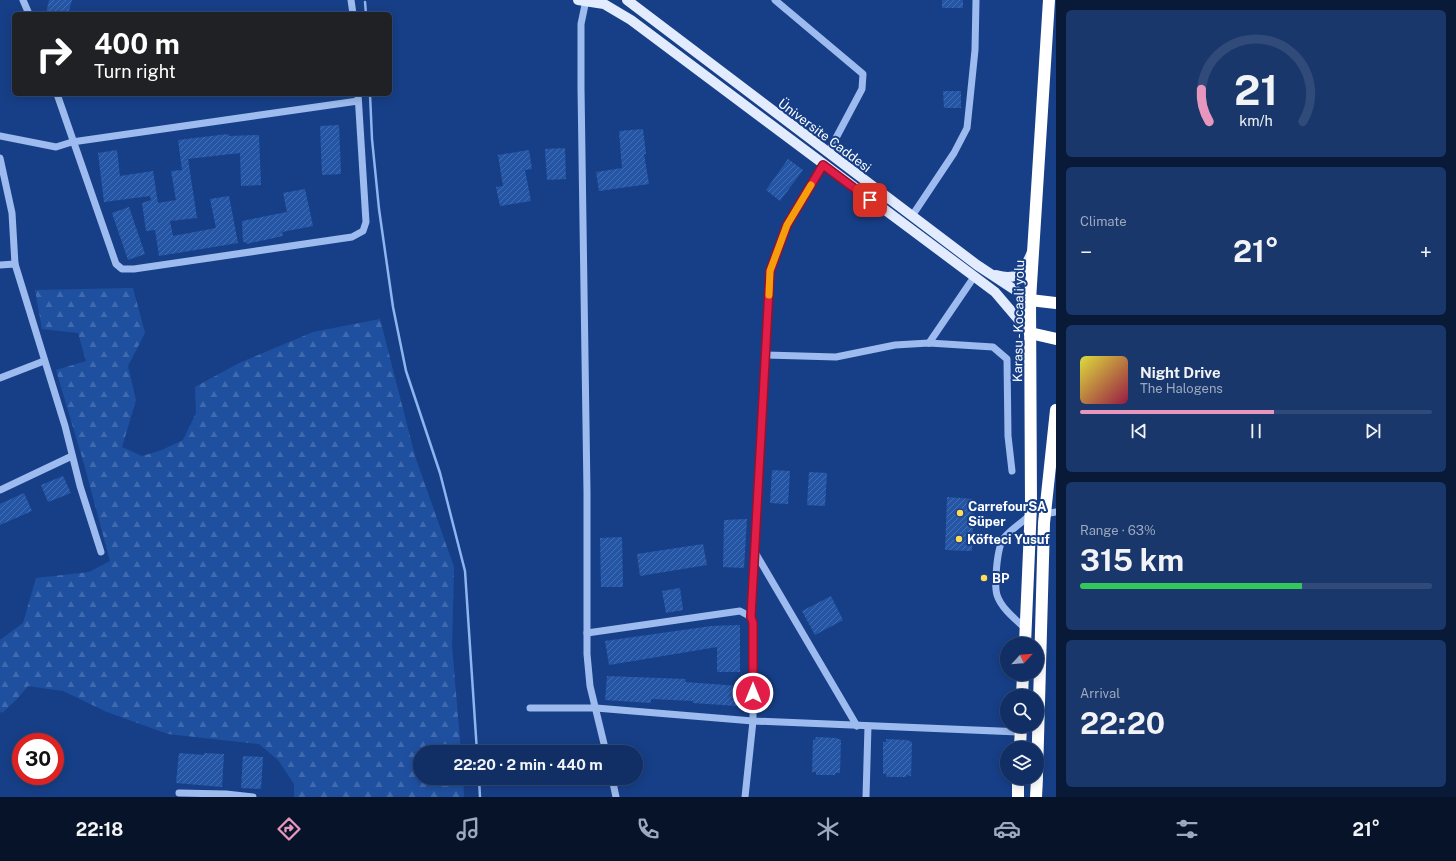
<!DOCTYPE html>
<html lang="en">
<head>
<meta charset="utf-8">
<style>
  :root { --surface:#112f65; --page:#1a376b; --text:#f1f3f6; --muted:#9ca9bf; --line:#304a79; --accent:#e797bd }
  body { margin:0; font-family:"Public Sans",sans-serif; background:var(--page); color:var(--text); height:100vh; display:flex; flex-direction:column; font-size:15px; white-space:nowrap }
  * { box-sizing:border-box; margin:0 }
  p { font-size:13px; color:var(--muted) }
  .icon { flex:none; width:22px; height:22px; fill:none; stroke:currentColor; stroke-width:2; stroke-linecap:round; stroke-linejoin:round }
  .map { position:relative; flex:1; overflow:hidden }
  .drawer { display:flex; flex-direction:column; gap:10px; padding:10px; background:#091a38; width:400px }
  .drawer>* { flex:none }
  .banner { position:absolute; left:12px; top:12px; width:380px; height:84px; border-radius:6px; box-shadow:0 2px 10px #0003,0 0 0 1px var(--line); background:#202124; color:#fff; overflow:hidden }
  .needle { width:26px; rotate:64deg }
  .controls { position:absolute; left:1000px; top:637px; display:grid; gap:8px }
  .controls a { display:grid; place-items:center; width:44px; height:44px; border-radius:50%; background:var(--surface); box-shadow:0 2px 10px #0003,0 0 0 1px var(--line); font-size:20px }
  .speed { position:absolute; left:12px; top:733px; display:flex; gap:8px; font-size:20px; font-weight:700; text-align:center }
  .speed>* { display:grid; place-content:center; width:52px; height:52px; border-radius:50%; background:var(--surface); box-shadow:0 2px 10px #0003,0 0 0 1px var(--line); line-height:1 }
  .speed .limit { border:6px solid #d22; background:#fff; color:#111 }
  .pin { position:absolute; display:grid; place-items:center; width:34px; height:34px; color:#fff; margin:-17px; border-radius:8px; box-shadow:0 2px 6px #0006 }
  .me { position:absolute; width:44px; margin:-22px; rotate:0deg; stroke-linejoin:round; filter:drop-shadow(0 0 3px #0008) }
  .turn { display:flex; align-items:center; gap:14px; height:84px; padding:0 16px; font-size:18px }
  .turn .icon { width:52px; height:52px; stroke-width:2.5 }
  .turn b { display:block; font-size:28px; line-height:34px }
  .big { font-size:30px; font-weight:700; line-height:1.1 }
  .drawer .widget { flex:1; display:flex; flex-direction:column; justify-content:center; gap:6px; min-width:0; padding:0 14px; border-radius:6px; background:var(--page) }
  .drawer .dial { align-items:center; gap:0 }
  .dial svg { height:104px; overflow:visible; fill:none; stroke:var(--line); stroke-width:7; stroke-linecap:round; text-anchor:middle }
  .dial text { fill:var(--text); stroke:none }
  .song { display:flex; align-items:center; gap:12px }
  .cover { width:48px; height:48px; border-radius:6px; background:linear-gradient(135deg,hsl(60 70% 55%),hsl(340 70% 35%)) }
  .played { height:4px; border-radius:2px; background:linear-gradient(90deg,var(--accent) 55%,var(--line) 55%) }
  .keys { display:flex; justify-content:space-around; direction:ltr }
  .heat { display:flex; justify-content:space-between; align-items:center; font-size:22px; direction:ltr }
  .charge { height:6px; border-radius:3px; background:linear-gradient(90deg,#34c759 63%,var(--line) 0) }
  .trip { position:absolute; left:413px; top:745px; width:230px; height:40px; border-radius:20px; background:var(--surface); box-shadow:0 2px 10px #0003,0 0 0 1px var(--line); font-weight:700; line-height:40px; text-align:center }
  .tabs { display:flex; height:64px; justify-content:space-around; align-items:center; background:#071328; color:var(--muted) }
  .tabs .icon { width:28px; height:28px }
  .tabs .active { color:var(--accent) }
  .tabs b { font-size:18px; color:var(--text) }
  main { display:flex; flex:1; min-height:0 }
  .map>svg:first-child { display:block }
</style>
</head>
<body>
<main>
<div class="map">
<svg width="1056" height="797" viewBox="0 0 1056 797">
  <defs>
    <pattern id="forest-firs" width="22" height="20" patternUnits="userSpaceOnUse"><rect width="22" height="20" fill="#1f50a0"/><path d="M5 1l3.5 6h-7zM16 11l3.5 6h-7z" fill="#416aae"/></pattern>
    <pattern id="building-hatch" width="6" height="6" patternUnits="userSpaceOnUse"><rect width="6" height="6" fill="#2555a5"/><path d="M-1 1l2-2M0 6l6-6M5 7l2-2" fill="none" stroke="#466eb2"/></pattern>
  </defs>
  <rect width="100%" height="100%" fill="#173f87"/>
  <!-- forest -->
  <polygon fill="url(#forest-firs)" points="133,288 145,333 128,366 136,400 122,447 142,456 162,450 183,440 196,413 195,387 239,363 313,332 380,319 415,456 454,567 452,646 461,752 420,752 420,778 463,778 464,797 294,797 294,784 278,760 259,744 168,734 107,712 63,691 28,686 17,699 2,713 0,711 0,640 23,623 36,578 89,572 110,561 84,464 56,370 86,361 78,333 42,329 35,290"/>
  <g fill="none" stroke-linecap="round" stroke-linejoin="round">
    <!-- stream -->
    <g stroke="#8fb5f0" stroke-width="2.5">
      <polyline points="365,2 366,14"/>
      <polyline points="370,94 372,139 379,209 393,307 406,371 440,473 465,571 477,752"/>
      <polyline points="479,778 480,797"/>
    </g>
  </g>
  <!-- building -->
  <g fill="url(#building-hatch)">
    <polygon points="49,0 72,0 68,14 46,14"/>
    <rect x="942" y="0" width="21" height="8"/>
    <polygon points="943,91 961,91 961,108 944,108"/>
    <polygon points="339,125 341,174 322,175 320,126"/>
    <polygon points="643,129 646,154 644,154 649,184 599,191 596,172 622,168 619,131"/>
    <polygon points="228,134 229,136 259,135 261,185 241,186 240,153 188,159 197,218 170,221 173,236 216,228 210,199 229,196 238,243 159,256 155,230 146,231 142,203 151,200 150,196 104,202 98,153 117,150 120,176 153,171 158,203 176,200 171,171 182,170 178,140"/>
    <polygon points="565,148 566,179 547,180 545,149"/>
    <polygon points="529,150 532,169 525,170 531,201 500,206 496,187 503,186 498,155"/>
    <polygon points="788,159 803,170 780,201 766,190"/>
    <polygon points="305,189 313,226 282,232 283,236 246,244 246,242 243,242 242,221 287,212 283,193"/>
    <polygon points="129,207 145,254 128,260 112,213"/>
    <polygon points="772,470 790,471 788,504 770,503"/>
    <polygon points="809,472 827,473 825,506 807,505"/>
    <polygon points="63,476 71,493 48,502 41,485"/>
    <polygon points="24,493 32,511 0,525 0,504"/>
    <polygon points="947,497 974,499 972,551 945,550"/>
    <polygon points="747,519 744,568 723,567 724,520"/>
    <polygon points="622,537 623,587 601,587 600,538"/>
    <polygon points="703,544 707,565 640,576 637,554"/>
    <polygon points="680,588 683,610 666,613 662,591"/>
    <polygon points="831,596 843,620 815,635 802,611"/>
    <polygon points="740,625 740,672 717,672 717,647 609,665 605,641 711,626"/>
    <polygon points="607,676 686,679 685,682 739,686 737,706 693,703 693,701 651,699 651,703 605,700"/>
    <polygon points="816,737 836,738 841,740 840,773 835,773 835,775 816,775 816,772 812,772 813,740 815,740"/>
    <polygon points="886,739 907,740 912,742 911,776 906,775 906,777 886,777 887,774 883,774 883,742 886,742"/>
    <polygon points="179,753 204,755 204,753 224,754 222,787 176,783"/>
    <polygon points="243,756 263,757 261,789 241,788"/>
  </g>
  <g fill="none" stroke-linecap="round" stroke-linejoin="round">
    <!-- minor -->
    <g stroke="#9dbbee" stroke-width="7">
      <polyline points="23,0 29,14"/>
      <polyline points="351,0 353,14"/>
      <polyline points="586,0 581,24 581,88 587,492 587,654 590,686 606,752"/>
      <polyline points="775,0 863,74 862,89 828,153"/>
      <polyline points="57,94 116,264 122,269 134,269 352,237 363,231 366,222 358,94"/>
      <polyline points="0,136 56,147 72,142 358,101"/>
      <polyline points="0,158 12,213 15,264 65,426 80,486 101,552"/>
      <polyline points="912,216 954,153 967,128 975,50 976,0"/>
      <polyline points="0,265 15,264"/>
      <polyline points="929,343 974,277"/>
      <polyline points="766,355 836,357 895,345 929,343 993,347 1007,359 1008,436 1012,471"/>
      <polyline points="0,378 44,361"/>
      <polyline points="0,490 72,456"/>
      <polyline points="1044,514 1056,512"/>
      <polyline points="756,554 857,726"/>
      <polyline points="751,617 770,271 787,225 823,165"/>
      <path d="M1025 628C1015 619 1001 608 997 595 994 585 997 546 1004 538 1011 529 1022 523 1030 515"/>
      <polyline points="587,633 740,611 751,617 753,623 753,721 745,797"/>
      <polyline points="530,708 596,708 753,721 1021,732"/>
      <polyline points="612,778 616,797"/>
      <polyline points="179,793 226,794 253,797"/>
      <polyline points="866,797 868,726"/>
    </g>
    <!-- major -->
    <g stroke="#e3ecff" stroke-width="10">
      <polyline points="578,0 604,4 631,20 995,292 1030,333"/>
      <polyline points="627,0 977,265 1030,300"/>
      <path d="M996 275C1019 282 1024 271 1032 252"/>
    </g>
    <!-- highway -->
    <g stroke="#fff" stroke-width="12">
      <polyline points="1030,300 1056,303"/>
      <polyline points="1030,333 1056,339"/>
      <polyline points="1025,644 1031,505 1030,300 1049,0"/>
      <polyline points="1022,696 1023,674"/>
      <polyline points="1020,748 1021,726"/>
      <polyline points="1037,775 1044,523 1056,410"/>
      <polyline points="1018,797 1018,778"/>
      <polyline points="1036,797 1037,778"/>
    </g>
  </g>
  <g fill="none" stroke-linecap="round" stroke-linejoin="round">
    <!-- route casing -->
    <g stroke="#92132f" stroke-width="10">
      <polyline id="route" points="753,693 753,623 751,617 770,271 787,225 823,165 870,200"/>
    </g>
    <!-- route -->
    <use href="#route" stroke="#e11d48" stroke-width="7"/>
    <!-- slow -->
    <polyline stroke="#f59e0b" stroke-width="7" points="769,295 770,271 787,225 811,185"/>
  </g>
  <!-- markers -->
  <g fill="#ffdb59" stroke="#173f87" stroke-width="1.5">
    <circle cx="960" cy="513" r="4"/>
    <circle cx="959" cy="539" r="4"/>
    <circle cx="984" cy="578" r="4"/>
  </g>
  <g text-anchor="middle" stroke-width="4" stroke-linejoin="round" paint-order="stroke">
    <!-- street labels -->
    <g font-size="13" fill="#fff" stroke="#173f87">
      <text transform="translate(825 135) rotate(37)" y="5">Üniversite Caddesi</text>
      <text transform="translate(1018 321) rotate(-89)" y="5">Karasu - Kocaali yolu</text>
    </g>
    <!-- poi labels -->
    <g font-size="13" font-weight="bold" fill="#fff" stroke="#173f87" text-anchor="start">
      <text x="968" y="511">CarrefourSA<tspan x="968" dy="15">Süper</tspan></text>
      <text x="967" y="544">Köfteci Yusuf</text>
      <text x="992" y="583">BP</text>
    </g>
  </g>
</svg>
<div class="controls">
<a><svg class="needle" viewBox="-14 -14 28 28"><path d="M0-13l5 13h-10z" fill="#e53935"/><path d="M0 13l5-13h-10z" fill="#9ca9bf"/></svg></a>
<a><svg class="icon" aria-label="search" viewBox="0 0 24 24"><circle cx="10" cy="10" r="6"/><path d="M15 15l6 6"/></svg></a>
<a><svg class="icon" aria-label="layers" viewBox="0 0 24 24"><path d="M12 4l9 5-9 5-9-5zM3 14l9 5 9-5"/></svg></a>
</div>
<div class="speed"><div class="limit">30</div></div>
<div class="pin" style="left:870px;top:200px;background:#d93025"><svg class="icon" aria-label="arrive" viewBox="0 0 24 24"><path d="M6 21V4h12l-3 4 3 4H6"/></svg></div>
<svg class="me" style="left:753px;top:693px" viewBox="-20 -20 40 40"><circle r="17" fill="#e11d48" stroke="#fff" stroke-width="3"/><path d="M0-11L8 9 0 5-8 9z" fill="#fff"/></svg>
<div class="trip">22:20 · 2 min · 440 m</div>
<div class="banner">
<div class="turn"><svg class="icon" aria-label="right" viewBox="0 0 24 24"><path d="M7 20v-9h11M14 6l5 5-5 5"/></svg><div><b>400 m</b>Turn right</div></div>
</div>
</div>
<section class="drawer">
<div class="widget dial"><svg viewBox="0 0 100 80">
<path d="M14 69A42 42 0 1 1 86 69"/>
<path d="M14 69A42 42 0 0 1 8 44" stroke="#e797bd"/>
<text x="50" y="56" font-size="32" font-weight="700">21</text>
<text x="50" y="72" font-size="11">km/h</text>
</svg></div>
<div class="widget"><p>Climate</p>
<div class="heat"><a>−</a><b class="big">21°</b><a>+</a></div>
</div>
<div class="widget">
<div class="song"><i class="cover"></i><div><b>Night Drive</b><p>The Halogens</p></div></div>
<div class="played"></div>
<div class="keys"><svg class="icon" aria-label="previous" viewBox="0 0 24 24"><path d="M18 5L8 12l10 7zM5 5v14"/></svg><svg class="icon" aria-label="pause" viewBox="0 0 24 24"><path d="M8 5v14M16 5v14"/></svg><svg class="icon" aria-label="next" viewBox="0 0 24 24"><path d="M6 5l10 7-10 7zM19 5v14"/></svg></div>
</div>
<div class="widget"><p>Range · 63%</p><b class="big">315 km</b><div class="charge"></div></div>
<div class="widget"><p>Arrival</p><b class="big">22:20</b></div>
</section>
</main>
<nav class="tabs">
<b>22:18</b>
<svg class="icon active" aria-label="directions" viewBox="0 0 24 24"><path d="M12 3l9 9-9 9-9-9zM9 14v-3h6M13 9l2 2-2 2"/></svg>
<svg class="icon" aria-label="music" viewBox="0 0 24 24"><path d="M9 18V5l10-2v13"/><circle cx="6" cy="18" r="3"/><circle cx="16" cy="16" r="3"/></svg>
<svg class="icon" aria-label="phone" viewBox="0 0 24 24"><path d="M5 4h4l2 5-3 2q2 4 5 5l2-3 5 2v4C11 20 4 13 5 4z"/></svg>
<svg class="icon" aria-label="climate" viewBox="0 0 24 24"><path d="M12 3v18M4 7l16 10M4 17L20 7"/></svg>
<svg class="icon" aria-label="car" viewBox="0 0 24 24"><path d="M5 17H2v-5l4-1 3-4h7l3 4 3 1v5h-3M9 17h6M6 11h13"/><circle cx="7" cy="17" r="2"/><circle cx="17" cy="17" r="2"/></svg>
<svg class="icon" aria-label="filters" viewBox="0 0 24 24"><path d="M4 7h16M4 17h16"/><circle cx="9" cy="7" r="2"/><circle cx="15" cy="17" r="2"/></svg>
<b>21°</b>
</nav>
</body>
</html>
